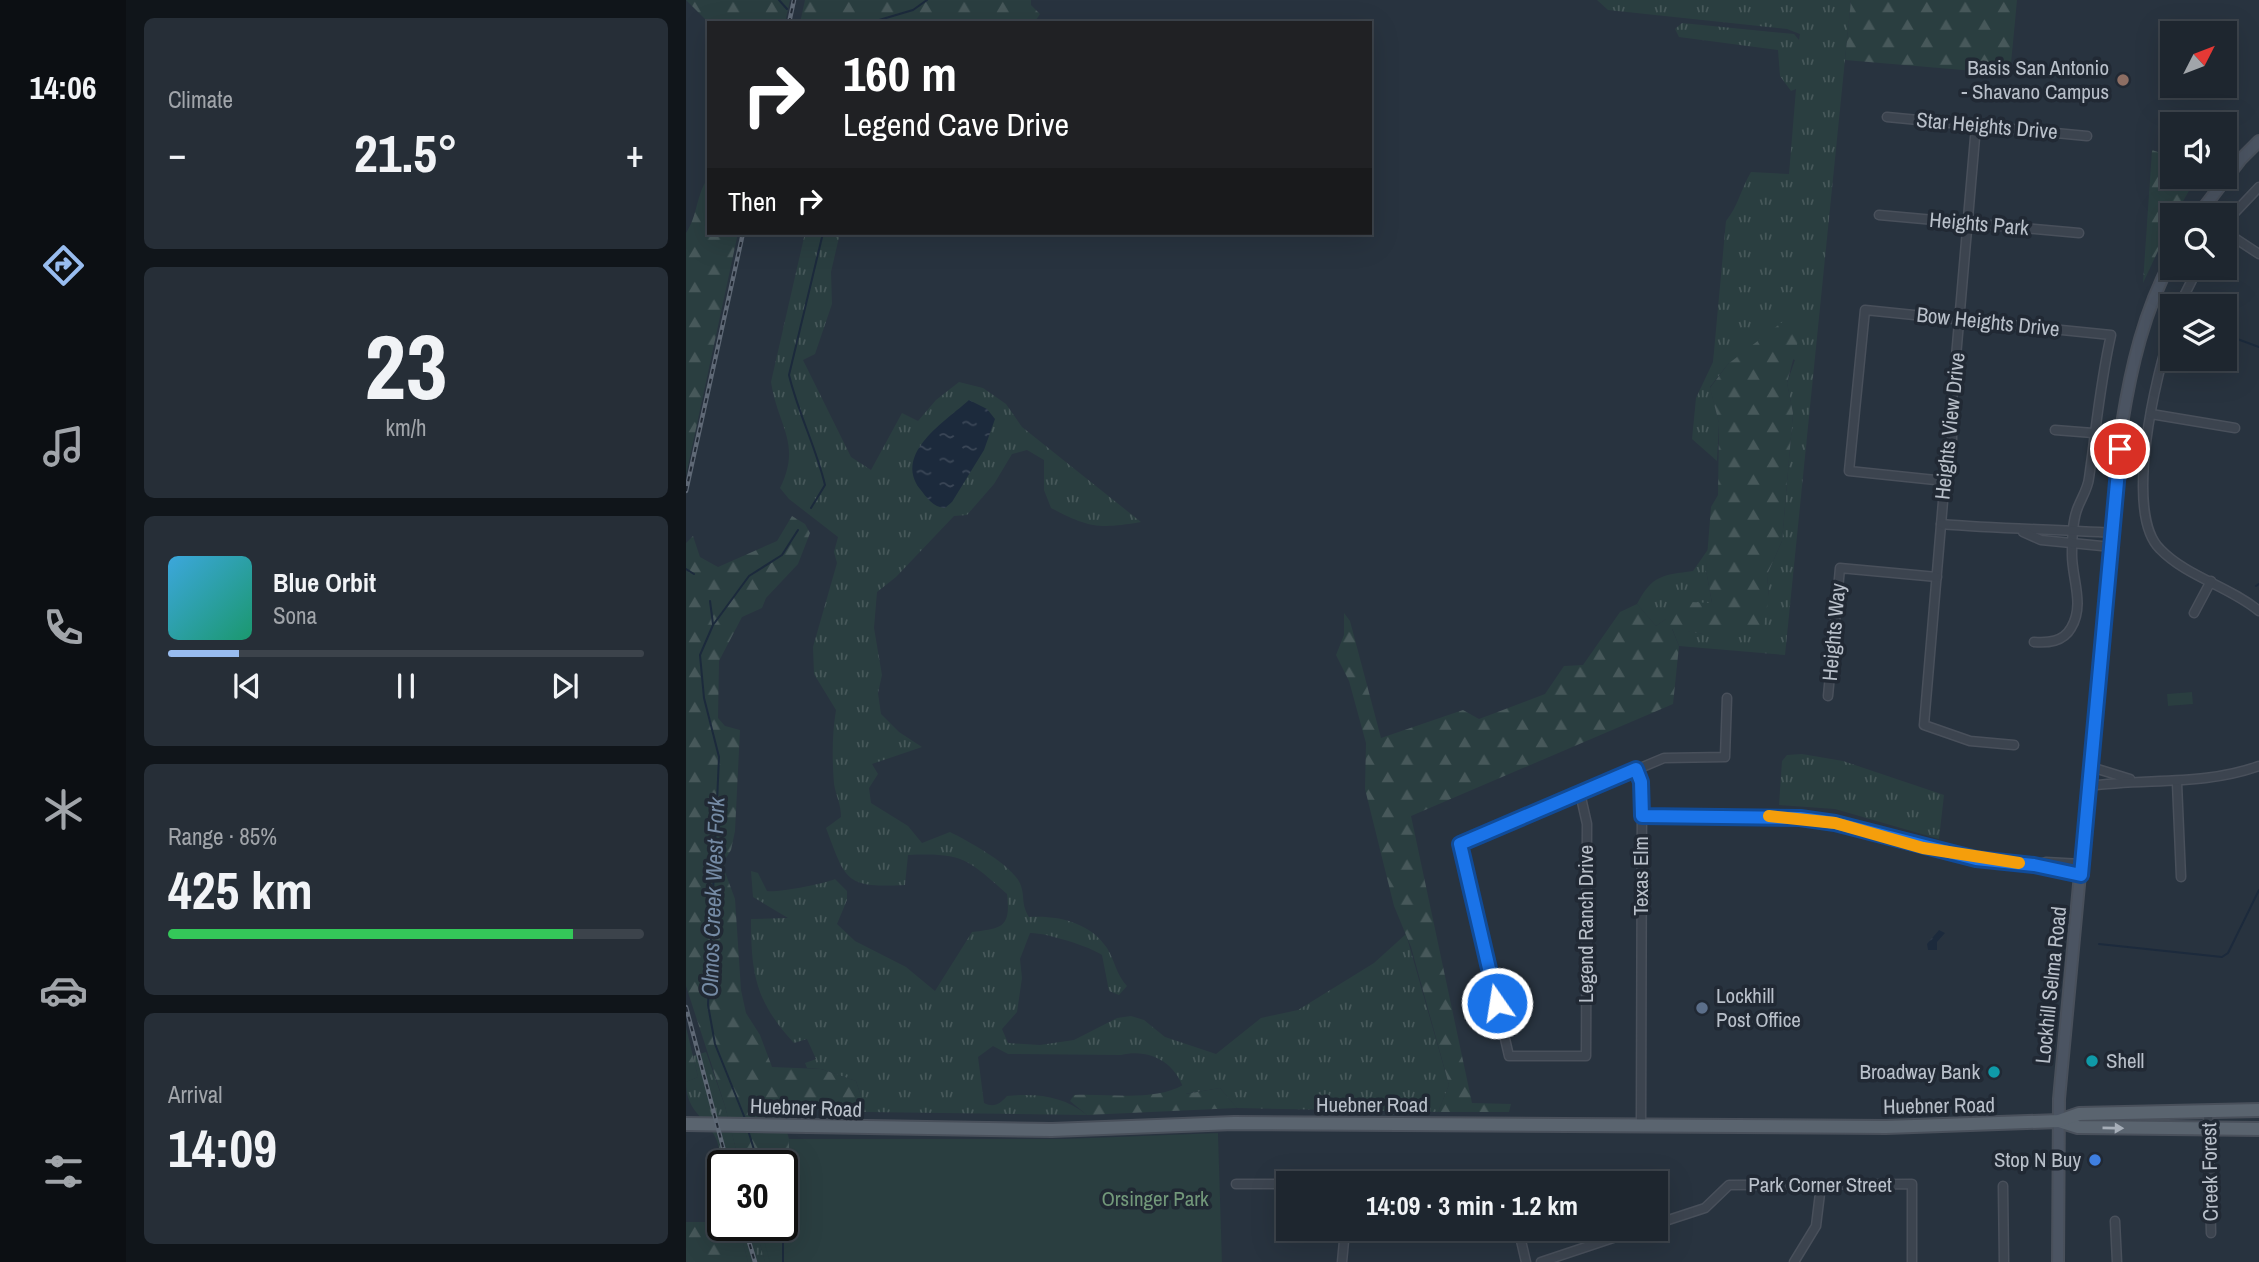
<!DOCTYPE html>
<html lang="en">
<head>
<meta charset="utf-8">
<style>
  :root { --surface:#1e262f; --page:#262e37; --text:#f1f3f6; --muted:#a1a5aa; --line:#3c434b; --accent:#98bcef }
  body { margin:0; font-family:"Archivo Narrow",sans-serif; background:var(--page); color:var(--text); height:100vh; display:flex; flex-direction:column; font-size:26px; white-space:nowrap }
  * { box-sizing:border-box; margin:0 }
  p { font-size:23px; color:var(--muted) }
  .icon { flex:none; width:38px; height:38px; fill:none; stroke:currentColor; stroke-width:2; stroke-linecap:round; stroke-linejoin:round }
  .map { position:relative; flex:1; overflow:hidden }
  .sheet { display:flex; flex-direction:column; gap:18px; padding:18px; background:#10151a; width:560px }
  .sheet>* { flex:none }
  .hud { position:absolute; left:21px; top:21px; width:665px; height:214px; border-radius:0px; box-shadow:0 7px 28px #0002,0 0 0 2px var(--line); background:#202124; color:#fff; overflow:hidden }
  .needle { width:46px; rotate:48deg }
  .buttons { position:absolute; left:1474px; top:21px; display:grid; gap:14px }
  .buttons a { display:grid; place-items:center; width:77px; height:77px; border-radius:0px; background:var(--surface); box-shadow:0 7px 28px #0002,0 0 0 2px var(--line); font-size:35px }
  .speed { position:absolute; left:21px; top:1150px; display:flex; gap:14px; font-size:35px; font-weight:700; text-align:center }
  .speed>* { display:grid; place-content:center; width:91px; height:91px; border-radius:50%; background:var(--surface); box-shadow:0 7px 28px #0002,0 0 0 2px var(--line); line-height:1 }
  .speed .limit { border:4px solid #111; border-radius:10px; background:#fff; color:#111 }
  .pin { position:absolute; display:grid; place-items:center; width:60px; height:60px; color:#fff; margin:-30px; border:4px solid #fff; border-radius:50%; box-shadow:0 2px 7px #0007 }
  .me { position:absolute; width:77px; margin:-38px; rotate:347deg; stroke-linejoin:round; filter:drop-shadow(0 0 5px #0008) }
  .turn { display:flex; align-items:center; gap:24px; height:147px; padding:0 21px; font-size:32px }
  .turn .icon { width:91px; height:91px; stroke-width:2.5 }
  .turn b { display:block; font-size:49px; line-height:60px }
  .then { display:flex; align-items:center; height:66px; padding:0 21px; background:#0003; gap:14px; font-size:26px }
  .big { font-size:52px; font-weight:700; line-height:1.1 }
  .sheet .card { flex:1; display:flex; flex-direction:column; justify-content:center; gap:10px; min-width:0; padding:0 24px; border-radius:10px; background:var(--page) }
  .sheet .dial { align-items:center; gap:0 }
  .dial b { font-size:91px; line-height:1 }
  .song { display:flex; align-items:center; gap:21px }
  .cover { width:84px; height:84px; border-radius:10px; background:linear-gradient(135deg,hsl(200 70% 55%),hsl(160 70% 35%)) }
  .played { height:7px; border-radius:4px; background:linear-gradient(90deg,var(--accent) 15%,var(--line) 15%) }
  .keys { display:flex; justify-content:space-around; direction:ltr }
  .heat { display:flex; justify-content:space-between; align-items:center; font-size:38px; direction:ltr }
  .charge { height:10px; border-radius:5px; background:linear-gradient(90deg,#34c759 85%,var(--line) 0) }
  .trip { position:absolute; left:590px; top:1171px; width:392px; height:70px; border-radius:0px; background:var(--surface); box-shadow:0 7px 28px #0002,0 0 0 2px var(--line); font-weight:700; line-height:70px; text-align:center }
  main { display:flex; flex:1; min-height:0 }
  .dock { display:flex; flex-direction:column; width:126px; justify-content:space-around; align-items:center; background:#0c0f13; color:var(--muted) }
  .dock .icon { width:49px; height:49px }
  .dock .current { color:var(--accent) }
  .dock b { font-size:32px; color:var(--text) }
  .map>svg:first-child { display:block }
</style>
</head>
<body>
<main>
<nav class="dock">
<b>14:06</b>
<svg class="icon current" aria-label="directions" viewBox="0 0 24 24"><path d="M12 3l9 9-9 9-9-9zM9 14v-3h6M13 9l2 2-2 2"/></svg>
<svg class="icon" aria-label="music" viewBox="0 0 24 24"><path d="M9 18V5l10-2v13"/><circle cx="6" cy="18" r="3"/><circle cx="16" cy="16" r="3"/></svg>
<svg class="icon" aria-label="phone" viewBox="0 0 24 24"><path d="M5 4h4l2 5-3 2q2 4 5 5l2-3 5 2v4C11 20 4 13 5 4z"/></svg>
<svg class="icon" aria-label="climate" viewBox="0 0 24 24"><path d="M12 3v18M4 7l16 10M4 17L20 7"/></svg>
<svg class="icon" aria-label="car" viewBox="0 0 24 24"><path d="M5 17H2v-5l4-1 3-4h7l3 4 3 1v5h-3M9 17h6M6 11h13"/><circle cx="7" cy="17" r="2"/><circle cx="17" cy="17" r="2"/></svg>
<svg class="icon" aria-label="filters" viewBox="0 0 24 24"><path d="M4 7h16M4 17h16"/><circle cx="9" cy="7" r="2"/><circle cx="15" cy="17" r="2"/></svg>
</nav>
<section class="sheet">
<div class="card"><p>Climate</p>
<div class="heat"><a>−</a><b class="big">21.5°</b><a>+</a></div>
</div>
<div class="card dial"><b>23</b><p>km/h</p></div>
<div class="card">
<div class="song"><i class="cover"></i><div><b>Blue Orbit</b><p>Sona</p></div></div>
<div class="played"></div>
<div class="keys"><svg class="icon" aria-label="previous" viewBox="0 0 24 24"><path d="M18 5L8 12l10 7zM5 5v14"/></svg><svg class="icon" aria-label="pause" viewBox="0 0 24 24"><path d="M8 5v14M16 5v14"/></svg><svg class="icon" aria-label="next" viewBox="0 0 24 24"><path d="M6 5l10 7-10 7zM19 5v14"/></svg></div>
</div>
<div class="card"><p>Range · 85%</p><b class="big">425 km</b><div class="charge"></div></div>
<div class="card"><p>Arrival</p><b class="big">14:09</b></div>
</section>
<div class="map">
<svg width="1573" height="1262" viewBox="0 0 1573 1262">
  <defs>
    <pattern id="grass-tufts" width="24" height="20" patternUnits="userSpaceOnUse" patternTransform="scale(1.75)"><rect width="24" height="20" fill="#2a3e40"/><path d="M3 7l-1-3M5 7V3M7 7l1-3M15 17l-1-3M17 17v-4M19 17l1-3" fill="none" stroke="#47585a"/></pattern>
    <pattern id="forest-firs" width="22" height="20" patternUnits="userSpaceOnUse" patternTransform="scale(1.75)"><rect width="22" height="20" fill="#2a3e40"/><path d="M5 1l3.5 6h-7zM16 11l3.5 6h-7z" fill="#47585a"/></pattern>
    <pattern id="water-ripples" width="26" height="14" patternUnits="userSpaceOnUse" patternTransform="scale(1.75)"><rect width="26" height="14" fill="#1c2a3c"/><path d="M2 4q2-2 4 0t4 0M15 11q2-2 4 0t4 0" fill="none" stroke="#3b4757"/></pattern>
  </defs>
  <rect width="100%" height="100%" fill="#28333f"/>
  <!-- grass -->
  <g fill="url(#grass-tufts)">
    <path d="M911 0H1165L1099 655 993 646 986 628 1017 634 1083 597 1081 575 1096 541 1107 413 1101 383 1109 360 1071 344 1042 364 1024 387 1033 423 1031 461 1006 439 1010 398 1027 362 1040 221C1052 206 1055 189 1065 172L1103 174 1110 89 1105 91 1094 76 1092 50 993 37 989 29 996 23 1108 34 1113 40 1114 34 1101 29 922 10Z"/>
    <path d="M119 233H154L145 272 146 304 129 354 117 360 165 457 185 470 216 413 232 421 250 400 273 382 297 388 320 404 336 427 455 522C413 529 403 528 365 508L358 490V460L341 450 326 454 308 484 281 515 268 516 210 577 191 592 188 628 196 675 192 693 195 714 213 732 236 747 186 764 192 774 183 788 185 803 222 826 236 843 264 832C282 841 329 866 335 886 339 898 335 904 343 917 371 915 404 922 421 948 429 961 430 974 441 986L433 995 423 991 416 955C406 947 357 932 344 933L334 959 336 978 331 1012 316 1029 322 1043 354 1045 388 1040 431 1018 445 1016 458 1020 479 1037 530 1054 575 1018 612 1010 688 963 720 934 763 1085 752 1112 551 1108 534 1088 499 1094C492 1064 465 1048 435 1055L322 1054 307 1046 292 1057 298 1103C308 1108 314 1104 321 1096 352 1093 377 1096 401 1115L180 1112 170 1081 135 1069 121 1068 119 1063 130 1059 121 1039 108 1043C70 1002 65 975 65 919L102 918 67 897 65 871 72 873 81 891C90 893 139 884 149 879L161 891V900L151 924 169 941 220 967 249 991 286 932C316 928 325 928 321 894 280 858 277 853 222 855L219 885C159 888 160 881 140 828L155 817C155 804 150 796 148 784 146 758 146 735 150 710L128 674 127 647 151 563 148 552 152 537 103 499 94 488C116 443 92 427 85 382Z"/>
    <path d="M1023 548 1020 570 1026 603 980 619 970 626 951 604C966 575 977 575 1007 571Z"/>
    <polygon points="1116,754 1157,761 1258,795 1253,839 1149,809 1093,805 1096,761 1101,755"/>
    <path d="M20 1052 39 1106 54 1165 37 1166V1170C35 1160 34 1150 31 1141 22 1117 0 1114 0 1082L12 1077 7 1056Z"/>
    <polygon points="52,1225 69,1225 79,1262 62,1262"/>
  </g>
  <!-- forest -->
  <g fill="url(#forest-firs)">
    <polygon points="0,0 104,0 99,23 23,23"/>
    <polygon points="119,0 345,0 345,5 354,14 348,23 114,23"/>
    <polygon points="1165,0 1331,0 1324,74 1159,60"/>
    <polygon points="1466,150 1486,157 1486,177 1511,177 1489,215 1486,215 1486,221 1457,283"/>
    <path d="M23 177V233H52L0 475V233C12 216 10 193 23 177Z"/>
    <polygon points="1110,319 1113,337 1101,383 1107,413 1096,541 1081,575 1083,597 1077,629 1017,634 986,629 993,646 987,704 725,816 786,1103 825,1104 823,1112 752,1112 763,1085 725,947 708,906 679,789 680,743 663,681 650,655 658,635 658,613 664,621 695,738 777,710 793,719 859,694 878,666 897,665 934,612 951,604 970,626 980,619 982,601 1026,603 1020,570 1025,507 1032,495 1033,423 1024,388 1042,364 1099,320"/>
    <polygon points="106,516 119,524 124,533 112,564 80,598 76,608 56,617 33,661 32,718 39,726 54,730 49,831 45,850 38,861 39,872 49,899 55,990 60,1013 74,1035 86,1067 135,1069 170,1081 180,1112 94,1108 103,1139 104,1168 206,1262 79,1262 69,1225 96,1225 96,1166 54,1165 39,1106 0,986 0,543 7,536 14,557 32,567 91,541"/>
    <polygon points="0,1027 12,1077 0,1082"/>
    <path d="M497 1085 500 1094 534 1088 551 1108 401 1115 384 1101 388 1095C421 1093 468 1102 497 1085Z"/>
    <polygon points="37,1176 37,1225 52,1225 62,1262 0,1262 0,1222 29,1222 24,1181"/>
  </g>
  <!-- green -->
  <g fill="#2a3e40">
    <polygon points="1506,692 1507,704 1482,706 1481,694"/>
    <polygon points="532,1133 536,1262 84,1262 74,1225 96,1225 96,1203 105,1174 103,1139 378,1139"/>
  </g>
  <!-- water -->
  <g fill="url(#water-ripples)">
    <path d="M283 400 301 409 309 419 298 450 266 502 259 508C247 507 241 498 234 489 207 453 260 421 283 400Z"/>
    <polygon points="1253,930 1259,933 1251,942 1251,950 1242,950 1241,944"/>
  </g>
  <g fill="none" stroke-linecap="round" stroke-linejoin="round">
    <!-- stream -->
    <g stroke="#1c2a3c" stroke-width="2">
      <polyline points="93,0 101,9"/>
      <polyline points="112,21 113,23"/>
      <polyline points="183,23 227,10 241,0"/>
      <polyline points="1538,334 1573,347"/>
      <path d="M125 508 139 485C130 447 112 413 103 375L137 233"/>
      <polyline points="0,569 8,574"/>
      <polyline points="1570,586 1573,584"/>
      <polyline points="24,601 27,624"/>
      <polyline points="1413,944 1536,957 1542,953 1573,890"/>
      <polyline points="60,1121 29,1044 22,1005 33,757 18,698 14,655 27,625 63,576 96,555 112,530"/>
      <polyline points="62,1130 73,1166"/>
      <polyline points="92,1225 97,1243 97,1262"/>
    </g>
    <!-- street casing -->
    <g stroke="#49505b" stroke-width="11">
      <g id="street">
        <polyline points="1201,117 1401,136"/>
        <polyline points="1290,126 1266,403 1266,439 1260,466 1238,725 1284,741 1328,745"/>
        <polyline points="1193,215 1393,233"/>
        <polyline points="1538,224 1573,187"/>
        <polyline points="1538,231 1573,254"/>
        <polyline points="1493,306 1512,268"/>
        <path d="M1486 328C1470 373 1437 513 1474 549 1501 577 1543 586 1573 611"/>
        <polyline points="1465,414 1549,428"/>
        <polyline points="1369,430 1407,433"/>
        <path d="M1259 481 1163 471 1179 310 1425 335C1414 383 1410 430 1403 478 1402 488 1396 497 1392 507 1386 521 1386 541 1386 555 1386 579 1399 605 1385 628 1377 642 1362 643 1348 642"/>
        <path d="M1255 524C1313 529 1369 529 1427 533"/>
        <polyline points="1337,532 1355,540 1426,547"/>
        <polyline points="1508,613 1525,581"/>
        <polyline points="1142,696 1154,568 1251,577"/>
        <polyline points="1405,767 1444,779"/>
        <polyline points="950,770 956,791 955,1125"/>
        <polyline points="1491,783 1495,877"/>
        <path d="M1403 786C1461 778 1517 786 1573 766"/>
        <polyline points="894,793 901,824 900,1056 823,1056 774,844 978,758 1039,757 1041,698"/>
        <polyline points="955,815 1114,818 1149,823 1290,859 1348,865 1395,875"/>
        <polyline points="1348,865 1360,862 1396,864"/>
        <polyline points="1522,1110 1525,1233"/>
        <polyline points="550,1184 602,1184"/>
        <polyline points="1317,1186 1318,1262"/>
        <polyline points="1429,1221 1431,1262"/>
        <polyline points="970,1224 1019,1208 1043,1185 1226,1184 1226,1262"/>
        <polyline points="832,1228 840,1262"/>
        <polyline points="656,1262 658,1241 663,1228"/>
        <polyline points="855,1262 957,1228"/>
        <polyline points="1108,1262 1130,1226 1135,1185"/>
      </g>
    </g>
    <!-- secondary casing -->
    <g stroke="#49505b" stroke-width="14">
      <g id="secondary">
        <polyline points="1512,215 1555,159 1573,141"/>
        <path d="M1372 1262 1373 1099 1436 424C1445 367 1458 311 1486 259"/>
      </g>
    </g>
    <!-- primary casing -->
    <g stroke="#49505b" stroke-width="16">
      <g id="primary">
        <polyline points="1373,1121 1392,1127 1573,1129"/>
        <polyline points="0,1124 366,1130 548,1123 1200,1127 1373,1121 1393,1114 1573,1110"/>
      </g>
    </g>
    <!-- street -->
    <use href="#street" stroke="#3c444f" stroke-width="8"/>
    <!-- secondary -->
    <use href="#secondary" stroke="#4b5462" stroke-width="10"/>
    <!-- primary -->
    <use href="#primary" stroke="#5a646f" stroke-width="12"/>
    <!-- rail casing -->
    <g stroke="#5f6976" stroke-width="4.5">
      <g id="rail">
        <polyline points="103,23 108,0"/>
        <polyline points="0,491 57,233"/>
        <polyline points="0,1007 42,1166"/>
        <polyline points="58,1225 69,1262"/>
      </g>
    </g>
    <!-- rail -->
    <use href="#rail" stroke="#212934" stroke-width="2" stroke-dasharray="5" stroke-linecap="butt"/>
  </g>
  <!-- one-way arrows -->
  <defs><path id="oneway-solid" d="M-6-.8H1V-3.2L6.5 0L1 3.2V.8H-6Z" transform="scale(1.75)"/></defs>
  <use fill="#a6aeb8" href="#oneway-solid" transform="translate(1427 1128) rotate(1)"/>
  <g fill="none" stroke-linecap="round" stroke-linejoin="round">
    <!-- route casing -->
    <g stroke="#114b97" stroke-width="18">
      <polyline id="route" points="811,1003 774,844 950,769 955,782 956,816 1114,818 1149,823 1290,859 1348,865 1395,875 1434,449"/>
    </g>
    <!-- route -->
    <use href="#route" stroke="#1a73e8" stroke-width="12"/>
    <!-- slow -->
    <polyline stroke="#f59e0b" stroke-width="12" points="1083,816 1149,823 1237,848 1333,863"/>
  </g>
  <!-- markers -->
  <circle fill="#8d6e63" stroke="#212934" stroke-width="2.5" cx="1437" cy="80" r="7"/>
  <circle fill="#5c6f8a" stroke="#212934" stroke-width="2.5" cx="1016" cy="1008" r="7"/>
  <g fill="#0f9aa8" stroke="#212934" stroke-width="2.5">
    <circle cx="1406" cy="1061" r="7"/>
    <circle cx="1308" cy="1072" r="7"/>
  </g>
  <circle fill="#3f7fe0" stroke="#212934" stroke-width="2.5" cx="1409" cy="1160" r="7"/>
  <g text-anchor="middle" stroke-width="7" stroke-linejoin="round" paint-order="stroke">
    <!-- poi labels -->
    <g font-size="21" fill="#b9c0ca" stroke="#212934" text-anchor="end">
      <text x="1423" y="75">Basis San Antonio<tspan x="1423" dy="24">- Shavano Campus</tspan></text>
      <text x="1030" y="1003" text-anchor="start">Lockhill<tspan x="1030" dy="24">Post Office</tspan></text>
      <text x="1420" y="1068" text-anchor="start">Shell</text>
      <text x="1294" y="1079">Broadway Bank</text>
      <text x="1395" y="1167">Stop N Buy</text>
    </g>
    <!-- street labels -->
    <g font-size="21" fill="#b9c0ca" stroke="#212934">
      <text transform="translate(1301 126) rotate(5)" y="7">Star Heights Drive</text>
      <text transform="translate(1293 224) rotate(5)" y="7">Heights Park</text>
      <text transform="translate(1302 322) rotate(6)" y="7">Bow Heights Drive</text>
      <text transform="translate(1264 426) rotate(-84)" y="7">Heights View Drive</text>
      <text transform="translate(1148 632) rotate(-85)" y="7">Heights Way</text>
      <text transform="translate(955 876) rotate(-90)" y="7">Texas Elm</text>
      <text transform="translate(900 924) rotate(-90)" y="7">Legend Ranch Drive</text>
      <text transform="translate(1365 985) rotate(-84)" y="7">Lockhill Selma Road</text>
      <text x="686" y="1112">Huebner Road</text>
      <text transform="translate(1253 1106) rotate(-1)" y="7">Huebner Road</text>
      <text transform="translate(120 1108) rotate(2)" y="7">Huebner Road</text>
      <text transform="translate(1524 1172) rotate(-91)" y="7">Creek Forest</text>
      <text x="1134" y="1192">Park Corner Street</text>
    </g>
    <!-- park labels -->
    <g font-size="21" fill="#72987a" stroke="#212934">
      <text x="469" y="1206">Orsinger Park</text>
    </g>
    <!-- water labels -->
    <g font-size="23" font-style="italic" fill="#758ba5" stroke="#212934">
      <text transform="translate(27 897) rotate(-88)" y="8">Olmos Creek West Fork</text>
    </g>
  </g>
</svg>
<div class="buttons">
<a><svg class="needle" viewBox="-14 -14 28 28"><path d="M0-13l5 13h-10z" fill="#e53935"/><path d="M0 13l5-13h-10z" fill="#a1a5aa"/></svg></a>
<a><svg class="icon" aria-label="sound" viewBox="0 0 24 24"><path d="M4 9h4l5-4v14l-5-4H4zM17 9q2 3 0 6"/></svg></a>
<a><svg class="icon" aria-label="search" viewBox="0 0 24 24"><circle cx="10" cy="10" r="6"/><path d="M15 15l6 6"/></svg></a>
<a><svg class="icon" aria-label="layers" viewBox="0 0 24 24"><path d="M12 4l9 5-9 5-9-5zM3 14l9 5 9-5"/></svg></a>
</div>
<div class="speed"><div class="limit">30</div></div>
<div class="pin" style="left:1434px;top:449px;background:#d93025"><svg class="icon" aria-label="arrive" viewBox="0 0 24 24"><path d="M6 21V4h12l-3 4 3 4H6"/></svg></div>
<svg class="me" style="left:811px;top:1003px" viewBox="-20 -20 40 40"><circle r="17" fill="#1a73e8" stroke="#fff" stroke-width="3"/><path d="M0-11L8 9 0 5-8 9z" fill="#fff"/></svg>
<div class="trip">14:09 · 3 min · 1.2 km</div>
<div class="hud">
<div class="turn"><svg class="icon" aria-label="right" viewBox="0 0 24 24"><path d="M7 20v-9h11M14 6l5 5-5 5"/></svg><div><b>160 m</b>Legend Cave Drive</div></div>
<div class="then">Then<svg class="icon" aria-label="right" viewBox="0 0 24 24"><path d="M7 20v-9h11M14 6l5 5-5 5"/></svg></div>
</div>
</div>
</main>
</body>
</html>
